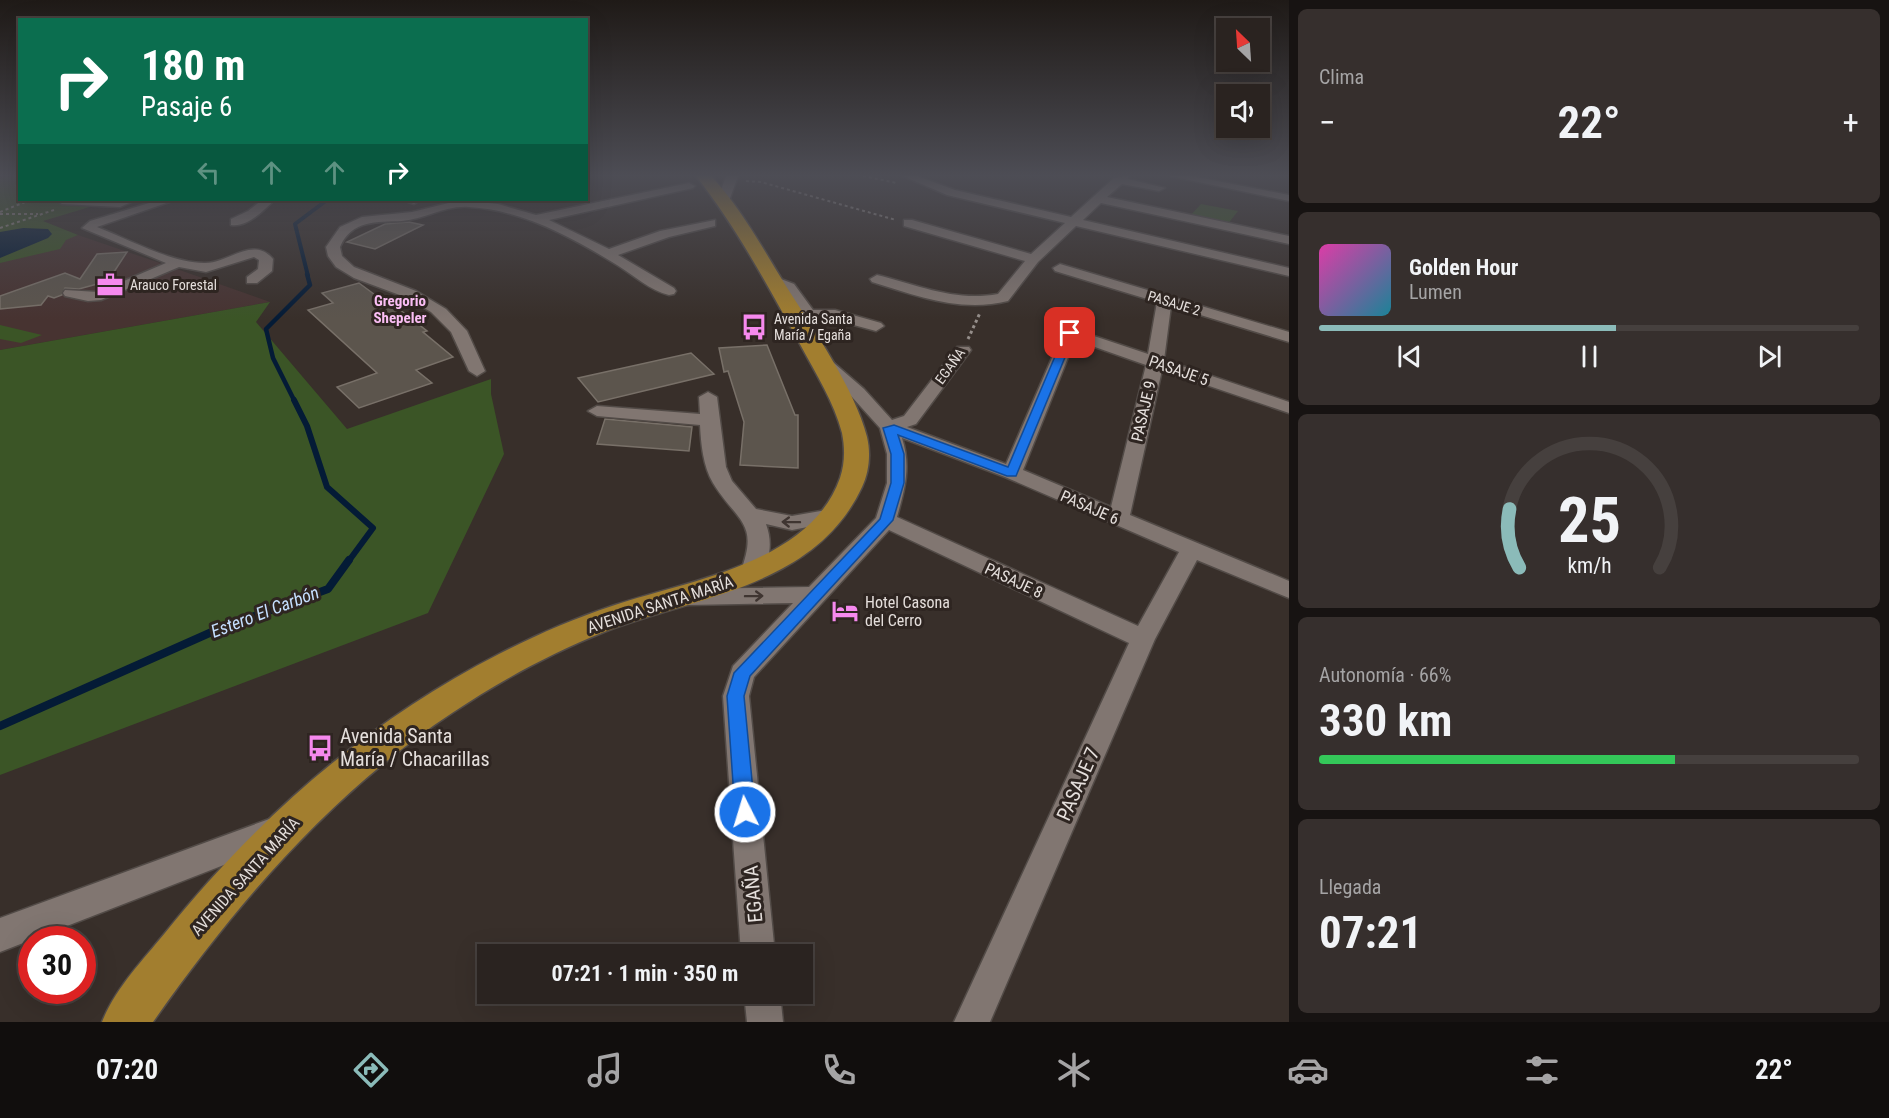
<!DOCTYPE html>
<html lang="es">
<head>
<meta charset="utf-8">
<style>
  :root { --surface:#2a2320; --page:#362f2d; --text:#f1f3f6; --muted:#a5a4a5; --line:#46403e; --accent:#8bbbb9 }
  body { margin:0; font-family:"Roboto Condensed",sans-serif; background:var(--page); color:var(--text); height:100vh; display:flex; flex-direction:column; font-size:22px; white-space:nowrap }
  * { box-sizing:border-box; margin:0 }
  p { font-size:20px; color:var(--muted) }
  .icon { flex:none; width:33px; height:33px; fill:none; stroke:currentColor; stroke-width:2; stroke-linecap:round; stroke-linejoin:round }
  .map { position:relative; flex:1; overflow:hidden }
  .drawer { display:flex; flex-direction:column; gap:9px; padding:9px; background:#171312; width:600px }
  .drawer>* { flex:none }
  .hud { position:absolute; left:18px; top:18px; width:570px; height:183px; border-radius:0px; box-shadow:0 6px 24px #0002,0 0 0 2px var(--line); background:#0b6e4f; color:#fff; overflow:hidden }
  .needle { width:39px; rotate:335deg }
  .fabs { position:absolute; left:1216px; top:18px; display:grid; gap:12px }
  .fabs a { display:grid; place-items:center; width:54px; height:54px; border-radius:0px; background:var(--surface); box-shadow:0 6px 24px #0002,0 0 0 2px var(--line); font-size:30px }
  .speed { position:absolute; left:18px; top:926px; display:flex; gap:12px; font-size:30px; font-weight:700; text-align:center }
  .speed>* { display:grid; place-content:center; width:78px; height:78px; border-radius:50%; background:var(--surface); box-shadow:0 6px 24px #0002,0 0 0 2px var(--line); line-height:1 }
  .speed .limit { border:9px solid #d22; background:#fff; color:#111 }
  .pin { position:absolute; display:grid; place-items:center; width:51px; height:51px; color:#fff; margin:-26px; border-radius:12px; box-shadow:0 3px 9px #0006 }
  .me { position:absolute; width:66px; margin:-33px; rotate:355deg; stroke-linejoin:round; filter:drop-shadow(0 0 4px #0008) }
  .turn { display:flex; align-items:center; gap:21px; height:126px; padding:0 24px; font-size:27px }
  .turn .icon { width:78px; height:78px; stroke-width:2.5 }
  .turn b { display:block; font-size:42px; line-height:51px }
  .lanes { display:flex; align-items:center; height:57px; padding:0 24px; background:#0003; justify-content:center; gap:30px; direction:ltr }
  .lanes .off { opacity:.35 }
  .big { font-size:45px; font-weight:700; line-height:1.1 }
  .drawer .card { flex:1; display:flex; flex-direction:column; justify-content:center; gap:9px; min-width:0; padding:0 21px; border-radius:9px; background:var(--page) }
  .drawer .dial { align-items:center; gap:0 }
  .dial svg { height:156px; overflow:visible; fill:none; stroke:var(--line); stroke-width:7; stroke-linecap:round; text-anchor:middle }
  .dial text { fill:var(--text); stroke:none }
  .song { display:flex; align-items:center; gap:18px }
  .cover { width:72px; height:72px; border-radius:9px; background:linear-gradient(135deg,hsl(320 70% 55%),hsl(190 70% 35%)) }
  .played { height:6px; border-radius:3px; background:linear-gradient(90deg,var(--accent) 55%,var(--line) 55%) }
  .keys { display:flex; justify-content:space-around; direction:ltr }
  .heat { display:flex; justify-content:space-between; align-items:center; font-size:33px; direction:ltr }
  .charge { height:9px; border-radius:4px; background:linear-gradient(90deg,#34c759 66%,var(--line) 0) }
  .trip { position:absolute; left:477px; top:944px; width:336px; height:60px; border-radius:0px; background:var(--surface); box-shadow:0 6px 24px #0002,0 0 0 2px var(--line); font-weight:700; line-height:60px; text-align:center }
  .tabs { display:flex; height:96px; justify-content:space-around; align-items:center; background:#110e0d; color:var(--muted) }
  .tabs .icon { width:42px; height:42px }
  .tabs .on { color:var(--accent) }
  .tabs b { font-size:27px; color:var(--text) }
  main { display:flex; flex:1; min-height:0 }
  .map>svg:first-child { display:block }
</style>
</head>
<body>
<main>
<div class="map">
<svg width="1289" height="1022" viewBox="0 0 1289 1022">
  <rect width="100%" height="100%" fill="#382f2a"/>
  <!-- commercial -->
  <polygon fill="#473331" points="78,235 157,262 270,302 0,350 0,258"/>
  <!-- green -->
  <g fill="#3b5526">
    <polygon points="12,176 19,176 20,200 113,200 43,221 78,235 66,240 60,249 0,263 0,179"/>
    <polygon points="1201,204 1238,211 1227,225 1189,217"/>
    <polygon points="270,302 256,322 347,429 491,379 491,394 504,454 428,613 0,775 0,350"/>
    <polygon points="0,325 42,335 21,343 0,339"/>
  </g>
  <!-- water -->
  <polygon fill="#041b36" points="23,228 48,229 52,234 48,238 0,258 0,232"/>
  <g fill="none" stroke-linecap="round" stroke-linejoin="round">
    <!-- stream-far3 -->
    <polyline stroke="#041b36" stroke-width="4" points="308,276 295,224 327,200"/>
    <!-- stream-far2 -->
    <polyline stroke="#041b36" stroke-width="4.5" points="295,402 273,358 266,329 310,285 307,274"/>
    <!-- stream-far1 -->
    <polyline stroke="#041b36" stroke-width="6" points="294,400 307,426 327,487 373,528 348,562"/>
    <!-- stream -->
    <polyline stroke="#041b36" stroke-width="8" points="0,726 214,631 328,589 349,560"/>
  </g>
  <!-- building -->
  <g fill="#5c554d" stroke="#787068" stroke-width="1.5">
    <polygon points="409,222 423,225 375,249 347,242 385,224"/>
    <polygon points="127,252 108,281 79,289 65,288 62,295 54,298 48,296 41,305 0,309 0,296 65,273 80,279 97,254"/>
    <polygon points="359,283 386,303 390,302 427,331 423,332 453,357 416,370 432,383 359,408 337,387 377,373 308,310 333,303 322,293"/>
    <polygon points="767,345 795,415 798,415 798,468 740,465 744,422 728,371 724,372 719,348"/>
    <polygon points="691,353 714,374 598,402 578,378"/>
    <polygon points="605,419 692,427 689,451 597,444"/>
  </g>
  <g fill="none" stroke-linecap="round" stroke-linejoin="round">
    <!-- minor casing -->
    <g stroke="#524b47" stroke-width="3">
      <g id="minor">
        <polygon points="726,176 738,176 729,201 723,205 717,201"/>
        <path d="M903 176H917L955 190 1071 217 1114 178 1129 176 1128 179 1165 188 1159 191 1122 184 1107 197 1289 236V244L1101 203 1083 220 1289 268V276L1076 226 1038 262 1008 301C961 313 917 296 872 282L870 279 877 275C918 285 955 302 998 294L1025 261 904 226V220H912L1031 254 1065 223 947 195Z"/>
        <polygon points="1170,176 1192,176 1289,195 1289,201"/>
        <path d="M689 183 695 186 693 188 549 220 609 249 660 231 715 220V226L669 237 618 255 674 288 676 291 674 294 669 295C651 291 633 275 617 265 573 238 523 210 469 207 446 205 425 219 402 221 377 222 351 220 340 247L342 256 354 267 416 291 446 309 467 331 485 371 477 376 469 371 451 332 431 312 405 297 354 278 336 267 328 256 326 247 340 227 362 217 412 212 461 200 498 204 536 215Z"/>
        <polygon points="56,200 136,200 120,207 62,204"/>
        <path d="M159 200H175L97 227C128 239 172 263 204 263 228 264 253 235 273 259L272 271 257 283H247V277L258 269 259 260 254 257 206 272 179 267 101 300 88 301 65 296 63 293 65 290 98 292 166 263 82 228 90 221Z"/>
        <path d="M262 200H274C264 211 246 228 231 225V219L248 211Z"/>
        <polygon points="403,200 420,200 414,204"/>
        <path d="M1060 264 1289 332V342L1171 306 1164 360 1289 402V413L1162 370 1130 515 1289 581V598L1197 560 1155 639 990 1022H954L1129 643 889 530 754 677 749 696 775 954H741L723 696 733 666 793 603 688 605 680 603 676 597 680 591 688 589 809 587 876 518 887 483V454L880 428 852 397 815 365 813 361 815 357H827L864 389 892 420 904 416 957 347H969L971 350 916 424 907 427 1006 464 1064 330H1076L1148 354 1157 302 1055 271 1053 268ZM1075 340 1146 365 1111 507 1023 470ZM902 438 1005 477 1179 552 1138 626 897 517C905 489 911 466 902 438Z"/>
        <polygon points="773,276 794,284 813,310 835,310 881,323 884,326 876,331 835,320 788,317 785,314 788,311 798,310 784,290 768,283 768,277"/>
        <path d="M708 392 717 397 726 467 732 481 756 509 792 516 832 509 839 511 843 516 839 521 792 530 766 524C773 543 770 561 759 578L751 581 743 578 740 573C760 522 737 522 713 483 703 466 701 444 700 425L597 416 588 411 597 406 700 414 699 397Z"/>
        <polygon points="272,818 283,822 287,832 283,842 0,952 0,918"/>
        <polygon points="744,993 780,993 783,1022 747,1022"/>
      </g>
    </g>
    <!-- major casing -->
    <g stroke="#524b47" stroke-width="3">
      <path id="major" d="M696 176H711C741 208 763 249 786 286 813 329 855 389 867 437 871 454 869 472 862 487 815 588 695 596 604 632 551 653 500 681 452 713 331 793 236 904 153 1022H102C115 989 142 961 165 933 257 818 368 721 499 654 536 635 573 619 612 606 686 581 810 564 840 478 845 463 845 448 842 433 834 402 816 374 801 346 769 288 737 228 696 176Z"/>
    </g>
    <!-- path-far1 -->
    <g stroke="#958e8a" stroke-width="2" stroke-dasharray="3 3" stroke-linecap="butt">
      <polyline points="863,176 897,183"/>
      <polyline points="746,181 761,182 896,220"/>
      <polyline points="0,212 25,202 48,202"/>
      <polyline points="0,214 38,214"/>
      <polyline points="0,228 54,210"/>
    </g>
    <!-- path -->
    <polyline stroke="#958e8a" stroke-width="3" stroke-dasharray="3 3" stroke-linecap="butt" points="968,339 980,313"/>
    <!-- minor -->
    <use href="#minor" fill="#817671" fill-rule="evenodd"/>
    <!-- major -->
    <use href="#major" fill="#a27e2f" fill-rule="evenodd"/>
  </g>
  <!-- one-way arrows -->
  <defs><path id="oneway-shaft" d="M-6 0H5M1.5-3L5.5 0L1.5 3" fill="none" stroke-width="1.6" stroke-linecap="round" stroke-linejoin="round" transform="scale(1.5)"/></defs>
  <g stroke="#3f3531">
    <use href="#oneway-shaft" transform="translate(791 522) rotate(-179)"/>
    <use href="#oneway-shaft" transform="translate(754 596) rotate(-1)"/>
  </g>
  <!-- sky -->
  <linearGradient id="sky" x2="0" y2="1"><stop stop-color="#1f1a17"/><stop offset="0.55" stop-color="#4d4d55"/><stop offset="1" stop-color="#4d4d55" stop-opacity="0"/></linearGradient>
  <rect width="1289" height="319" fill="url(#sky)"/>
  <!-- route -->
  <polygon fill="#1a73e8" stroke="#114b97" stroke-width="1.5" points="1070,330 1075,333 1016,476 1007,476 898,435 904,454 904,483 893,520 750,676 744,696 755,812 752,818 745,821 738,818 735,812 727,696 734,673 880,519 891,483 891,454 883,428 894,425 1008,467 1065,333"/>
  <!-- icons -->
  <defs>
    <g id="office-bare" transform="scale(2.07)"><path d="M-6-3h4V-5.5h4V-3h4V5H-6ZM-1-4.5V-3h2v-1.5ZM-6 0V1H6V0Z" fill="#f689ee" stroke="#2e2521" stroke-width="2.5" paint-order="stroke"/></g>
    <g id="bus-bare" transform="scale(2.07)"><path d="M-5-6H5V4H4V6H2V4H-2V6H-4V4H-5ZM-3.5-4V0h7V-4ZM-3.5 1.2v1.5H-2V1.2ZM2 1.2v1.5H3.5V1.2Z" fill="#f689ee" stroke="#2e2521" stroke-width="2.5" paint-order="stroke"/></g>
    <g id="hotel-bare" transform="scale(2.07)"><path d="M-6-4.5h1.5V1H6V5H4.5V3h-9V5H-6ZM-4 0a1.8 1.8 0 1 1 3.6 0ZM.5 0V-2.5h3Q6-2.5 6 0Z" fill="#f689ee" stroke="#2e2521" stroke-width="2.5" paint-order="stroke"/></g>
  </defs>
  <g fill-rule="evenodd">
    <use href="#office-bare" x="110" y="285"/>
    <use href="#bus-bare" x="754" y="327"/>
    <use href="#hotel-bare" x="845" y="611"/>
    <use href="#bus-bare" x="320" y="748"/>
  </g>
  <g text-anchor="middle" stroke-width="6" stroke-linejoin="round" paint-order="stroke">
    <!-- far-poi labels -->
    <g font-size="14" fill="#e5dfdc" stroke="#2e2521" text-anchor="start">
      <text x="130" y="290">Arauco Forestal</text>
      <text x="774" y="324">Avenida Santa<tspan x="774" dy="16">María / Egaña</tspan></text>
    </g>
    <!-- far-street labels -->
    <g font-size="14" fill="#e5dfdc" stroke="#2e2521">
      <text transform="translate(1174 303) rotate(17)" y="5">PASAJE 2</text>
      <text transform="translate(950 366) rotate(-54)" y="5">EGAÑA</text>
    </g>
    <!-- far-neighbourhood labels -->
    <g font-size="15" font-weight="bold" fill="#fbbef5" stroke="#2e2521">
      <text x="400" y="306">Gregorio<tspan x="400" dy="17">Shepeler</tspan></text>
    </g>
    <!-- street labels -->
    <g font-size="16" fill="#e5dfdc" stroke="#2e2521">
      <text transform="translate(1179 370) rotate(19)" y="6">PASAJE 5</text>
      <text transform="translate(1143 411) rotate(-77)" y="6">PASAJE 9</text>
      <text transform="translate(1090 507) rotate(24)" y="6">PASAJE 6</text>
      <text transform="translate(1014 580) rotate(25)" y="6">PASAJE 8</text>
      <text transform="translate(660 604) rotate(-18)" y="6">AVENIDA SANTA MARÍA</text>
      <text transform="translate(245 876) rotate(-48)" y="6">AVENIDA SANTA MARÍA</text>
    </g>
    <!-- poi labels -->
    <g font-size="16" fill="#e5dfdc" stroke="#2e2521" text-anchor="start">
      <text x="865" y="608">Hotel Casona<tspan x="865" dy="18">del Cerro</tspan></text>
    </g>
    <!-- water labels -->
    <g font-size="18" font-style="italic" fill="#c5dfff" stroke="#2e2521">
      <text transform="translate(265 612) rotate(-21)" y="6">Estero El Carbón</text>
    </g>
    <!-- near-poi labels -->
    <g font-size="20" fill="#e5dfdc" stroke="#2e2521" text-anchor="start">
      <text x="340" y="743">Avenida Santa<tspan x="340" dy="23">María / Chacarillas</tspan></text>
    </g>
    <!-- near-street labels -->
    <g font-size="20" fill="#e5dfdc" stroke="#2e2521">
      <text transform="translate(1078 784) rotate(-66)" y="7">PASAJE 7</text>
      <text transform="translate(753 894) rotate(-95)" y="7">EGAÑA</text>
    </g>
  </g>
</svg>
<div class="fabs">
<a><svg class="needle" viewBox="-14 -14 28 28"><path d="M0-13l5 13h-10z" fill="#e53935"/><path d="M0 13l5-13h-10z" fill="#a5a4a5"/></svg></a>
<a><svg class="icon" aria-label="sound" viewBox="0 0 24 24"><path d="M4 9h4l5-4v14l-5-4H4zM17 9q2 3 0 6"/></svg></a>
</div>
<div class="speed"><div class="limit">30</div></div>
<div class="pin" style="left:1070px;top:333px;background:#d93025"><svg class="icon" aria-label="arrive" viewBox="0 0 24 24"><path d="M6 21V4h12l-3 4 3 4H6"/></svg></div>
<svg class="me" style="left:745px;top:812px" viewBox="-20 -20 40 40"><circle r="17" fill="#1a73e8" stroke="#fff" stroke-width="3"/><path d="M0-11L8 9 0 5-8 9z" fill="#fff"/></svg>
<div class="trip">07:21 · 1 min · 350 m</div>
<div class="hud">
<div class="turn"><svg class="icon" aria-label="right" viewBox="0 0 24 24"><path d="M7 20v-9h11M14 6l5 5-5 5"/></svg><div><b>180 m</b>Pasaje 6</div></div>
<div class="lanes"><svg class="icon off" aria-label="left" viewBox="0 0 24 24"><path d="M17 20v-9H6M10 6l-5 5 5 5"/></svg><svg class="icon off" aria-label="ahead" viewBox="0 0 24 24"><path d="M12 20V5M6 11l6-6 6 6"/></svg><svg class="icon off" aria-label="ahead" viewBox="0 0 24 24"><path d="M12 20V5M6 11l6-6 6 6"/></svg><svg class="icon" aria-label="right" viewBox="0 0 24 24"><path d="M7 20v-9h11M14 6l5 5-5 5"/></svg></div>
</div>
</div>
<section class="drawer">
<div class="card"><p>Clima</p>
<div class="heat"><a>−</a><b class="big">22°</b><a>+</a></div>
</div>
<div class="card">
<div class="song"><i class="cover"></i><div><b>Golden Hour</b><p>Lumen</p></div></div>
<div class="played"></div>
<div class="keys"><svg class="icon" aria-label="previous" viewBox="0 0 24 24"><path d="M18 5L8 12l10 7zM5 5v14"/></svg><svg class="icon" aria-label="pause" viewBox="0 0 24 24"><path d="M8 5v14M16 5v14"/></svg><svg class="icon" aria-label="next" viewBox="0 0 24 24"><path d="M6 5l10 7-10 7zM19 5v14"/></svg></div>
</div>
<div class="card dial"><svg viewBox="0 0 100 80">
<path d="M14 69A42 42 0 1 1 86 69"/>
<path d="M14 69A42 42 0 0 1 9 39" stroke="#8bbbb9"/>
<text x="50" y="56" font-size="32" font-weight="700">25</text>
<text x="50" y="72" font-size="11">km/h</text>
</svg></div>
<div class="card"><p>Autonomía · 66%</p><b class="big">330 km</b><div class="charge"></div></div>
<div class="card"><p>Llegada</p><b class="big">07:21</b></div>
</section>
</main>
<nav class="tabs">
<b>07:20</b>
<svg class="icon on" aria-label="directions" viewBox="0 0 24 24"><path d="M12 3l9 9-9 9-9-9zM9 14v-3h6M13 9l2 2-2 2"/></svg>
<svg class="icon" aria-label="music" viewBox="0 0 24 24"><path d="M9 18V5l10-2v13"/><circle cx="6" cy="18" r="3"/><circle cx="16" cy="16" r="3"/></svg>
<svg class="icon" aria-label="phone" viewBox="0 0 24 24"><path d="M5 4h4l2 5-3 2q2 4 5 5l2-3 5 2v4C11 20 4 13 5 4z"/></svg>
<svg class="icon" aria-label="climate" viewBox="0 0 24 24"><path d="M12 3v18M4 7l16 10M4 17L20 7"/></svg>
<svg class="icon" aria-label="car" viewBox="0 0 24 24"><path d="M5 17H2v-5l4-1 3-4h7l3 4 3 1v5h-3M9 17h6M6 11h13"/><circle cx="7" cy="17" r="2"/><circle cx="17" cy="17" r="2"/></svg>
<svg class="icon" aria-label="filters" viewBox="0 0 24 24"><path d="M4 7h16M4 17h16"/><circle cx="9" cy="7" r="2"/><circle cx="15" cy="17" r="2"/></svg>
<b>22°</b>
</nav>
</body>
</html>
